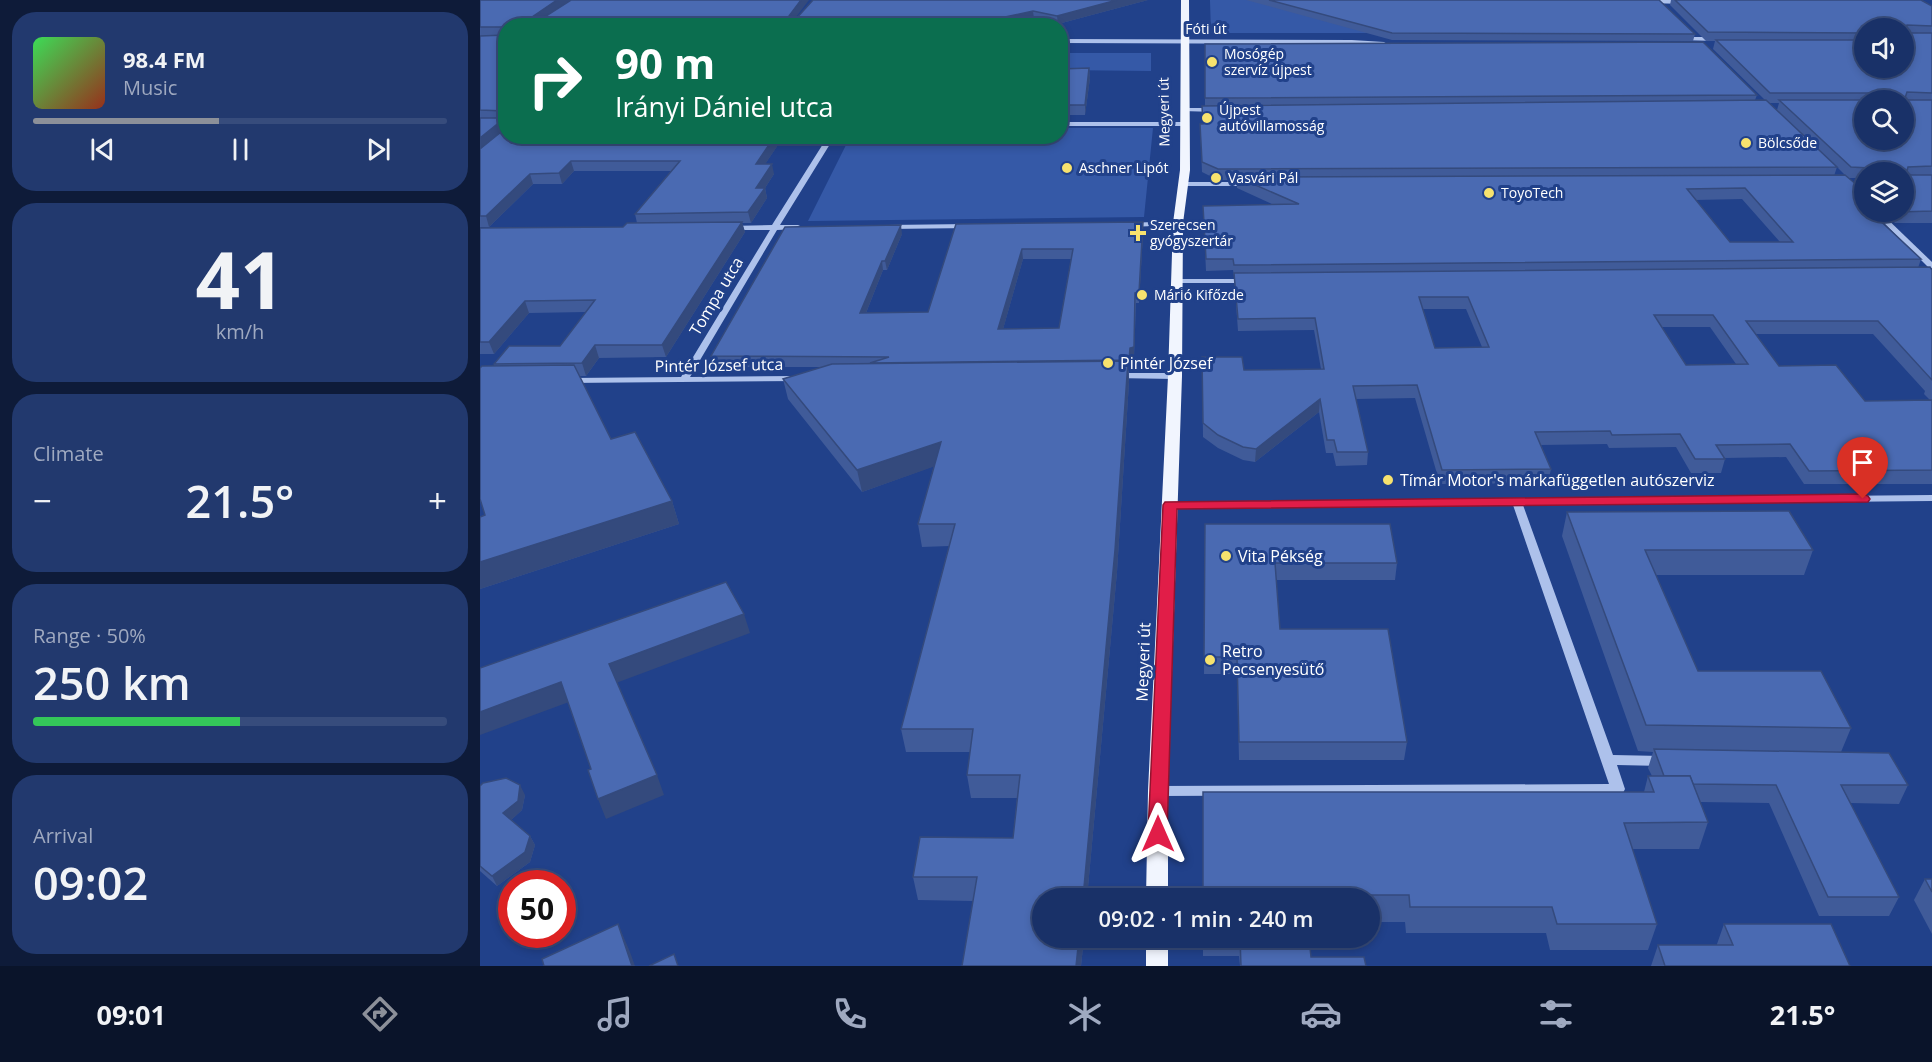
<!DOCTYPE html>
<html lang="en">
<head>
<meta charset="utf-8">
<style>
  :root { --surface:#193168; --page:#22396e; --text:#f1f3f6; --muted:#9fa9c0; --line:#374c7c; --accent:#8c9099 }
  body { margin:0; font-family:"Open Sans",sans-serif; background:var(--page); color:var(--text); height:100vh; display:flex; flex-direction:column; font-size:22px; white-space:nowrap }
  * { box-sizing:border-box; margin:0 }
  p { font-size:20px; color:var(--muted) }
  .icon { flex:none; width:33px; height:33px; fill:none; stroke:currentColor; stroke-width:2; stroke-linecap:round; stroke-linejoin:round }
  .map { position:relative; flex:1; overflow:hidden }
  .details { display:flex; flex-direction:column; gap:12px; padding:12px; background:#0e1b39; width:480px }
  .details>* { flex:none }
  .banner { position:absolute; left:18px; top:18px; width:570px; height:126px; border-radius:24px; box-shadow:0 3px 9px #0003,0 0 0 2px var(--line); background:#0b6e4f; color:#fff; overflow:hidden }
  .controls { position:absolute; left:1374px; top:18px; display:grid; gap:12px }
  .controls a { display:grid; place-items:center; width:60px; height:60px; border-radius:50%; background:var(--surface); box-shadow:0 3px 9px #0003,0 0 0 2px var(--line); font-size:30px }
  .speed { position:absolute; left:18px; top:870px; display:flex; gap:12px; font-size:30px; font-weight:700; text-align:center }
  .speed>* { display:grid; place-content:center; width:78px; height:78px; border-radius:50%; background:var(--surface); box-shadow:0 3px 9px #0003,0 0 0 2px var(--line); line-height:1 }
  .speed .limit { border:9px solid #d22; background:#fff; color:#111 }
  .pin { position:absolute; display:grid; place-items:center; width:51px; height:51px; color:#fff; margin:-62px -26px; border-radius:50% 50% 50% 0; rotate:-45deg; box-shadow:0 0 6px #0007 }
  .pin .icon { rotate:45deg }
  .me { position:absolute; width:66px; margin:-33px; rotate:0deg; stroke-linejoin:round; filter:drop-shadow(0 0 4px #0008) }
  .turn { display:flex; align-items:center; gap:21px; height:126px; padding:0 18px; font-size:27px }
  .turn .icon { width:78px; height:78px; stroke-width:2.5 }
  .turn b { display:block; font-size:42px; line-height:51px }
  .big { font-size:45px; font-weight:600; line-height:1.1 }
  .details .widget { flex:1; display:flex; flex-direction:column; justify-content:center; gap:9px; min-width:0; padding:0 21px; border-radius:24px; background:var(--page) }
  .details .dial { align-items:center; gap:0 }
  .dial b { font-size:78px; line-height:1 }
  .song { display:flex; align-items:center; gap:18px }
  .cover { width:72px; height:72px; border-radius:9px; background:linear-gradient(135deg,hsl(130 70% 55%),hsl(10 70% 35%)) }
  .played { height:6px; border-radius:3px; background:linear-gradient(90deg,var(--accent) 45%,var(--line) 45%) }
  .keys { display:flex; justify-content:space-around; direction:ltr }
  .heat { display:flex; justify-content:space-between; align-items:center; font-size:33px; direction:ltr }
  .charge { height:9px; border-radius:4px; background:linear-gradient(90deg,#34c759 50%,var(--line) 0) }
  .trip { position:absolute; left:552px; top:888px; width:348px; height:60px; border-radius:30px; background:var(--surface); box-shadow:0 3px 9px #0003,0 0 0 2px var(--line); font-weight:600; line-height:60px; text-align:center }
  .menu { display:flex; height:96px; justify-content:space-around; align-items:center; background:#0a142a; color:var(--muted) }
  .menu .icon { width:42px; height:42px }
  .menu .on { color:var(--accent) }
  .menu b { font-size:27px; color:var(--text) }
  main { display:flex; flex:1; min-height:0 }
  .map>svg:first-child { display:block }
</style>
</head>
<body>
<main>
<section class="details">
<div class="widget">
<div class="song"><i class="cover"></i><div><b>98.4 FM</b><p>Music</p></div></div>
<div class="played"></div>
<div class="keys"><svg class="icon" aria-label="previous" viewBox="0 0 24 24"><path d="M18 5L8 12l10 7zM5 5v14"/></svg><svg class="icon" aria-label="pause" viewBox="0 0 24 24"><path d="M8 5v14M16 5v14"/></svg><svg class="icon" aria-label="next" viewBox="0 0 24 24"><path d="M6 5l10 7-10 7zM19 5v14"/></svg></div>
</div>
<div class="widget dial"><b>41</b><p>km/h</p></div>
<div class="widget"><p>Climate</p>
<div class="heat"><a>−</a><b class="big">21.5°</b><a>+</a></div>
</div>
<div class="widget"><p>Range · 50%</p><b class="big">250 km</b><div class="charge"></div></div>
<div class="widget"><p>Arrival</p><b class="big">09:02</b></div>
</section>
<div class="map">
<svg width="1452" height="966" viewBox="0 0 1452 966">
  <rect width="100%" height="100%" fill="#21418a"/>
  <!-- green -->
  <g fill="#3559a7">
    <polygon points="730,0 780,0 932,33 731,33"/>
    <polygon points="581,53 671,53 671,71 581,70"/>
    <polygon points="581,128 673,128 664,217 328,221 370,137 580,136"/>
  </g>
  <g fill="none" stroke-linecap="round" stroke-linejoin="round">
    <!-- minor -->
    <g fill="#adc1eb" fill-rule="evenodd">
      <polygon points="1169,0 1205,0 1208,2 1205,4 1167,3"/>
      <polygon points="1199,37 1238,37 1241,39 1238,41 1197,40 1196,39"/>
      <polygon points="580,39 872,40 904,42 907,44 904,46 872,44 580,43"/>
      <polygon points="704,108 736,108 739,110 736,112 702,111 701,110"/>
      <polygon points="580,122 705,122 708,124 705,126 580,126"/>
      <polygon points="348,136 355,136 300,225 318,225 322,227 318,229 297,230 210,377 317,376 322,379 320,381 87,383 85,381 87,379 90,378 201,377 290,230 249,230 245,228 249,226 292,225"/>
      <polygon points="701,182 769,182 773,184 769,186 704,186 700,184"/>
      <polygon points="1393,212 1400,212 1452,262 1452,268 1449,268"/>
      <polygon points="698,221 702,223 701,225 648,227 644,225 648,223"/>
      <polygon points="489,224 492,224 492,228 408,229 404,227 408,225"/>
      <polygon points="694,279 768,279 772,281 768,283 697,283 693,281"/>
      <polygon points="636,373 695,373 700,376 695,379 633,378 631,376"/>
      <polygon points="1452,495 1452,501 1043,505 1133,755 1182,756 1187,757 1189,761 1187,765 1182,766 1137,765 1145,789 1143,793 1138,794 678,796 673,795 671,791 673,787 678,786 1129,784 1033,505 690,508 686,507 685,505 686,503"/>
    </g>
    <!-- major -->
    <g fill="#f1f5fe" fill-rule="evenodd">
      <polygon points="701,0 709,0 710,170 703,223 702,376 688,791 688,898 666,898 668,791 688,376 693,223 700,170"/>
      <rect x="666" y="938" width="22" height="28"/>
    </g>
  </g>
  <!-- wall -->
  <g fill="#405b99" fill-rule="evenodd">
    <polygon points="0,0 314,20 668,0 578,24 554,19 525,26 26,26 26,136 304,136 285,164 294,174 285,188 287,198 271,223 262,223 265,232 186,357 119,358 106,376 99,376 131,439 192,501 199,524 0,589 0,517 5,515 14,364 80,346 106,312 49,313 14,354 0,354 0,228 143,227 157,223 155,214 191,171 94,171 82,184 53,184 9,227 0,227"/>
    <polygon points="766,0 1179,0 1215,34 1213,41 912,40"/>
    <path d="M1191 0H1441L1452 6V223H1415L1403 213 1401 221 1441 259 1438 268 1452 270V484H1324L1306 457 1245 458V459L1241 473H1211L1196 447 1129 448 1127 444 1061 445 1071 469 1068 483 960 484 935 398 876 399 888 452 887 465 856 466 853 453H846L839 412 775 462 763 460 738 448 723 437 722 357 764 370 841 369 834 330 758 331 754 276 753 270 726 271 723 206 794 205 757 188V180H738L722 172 720 124H723L725 106V44L1277 95 1275 100H1285L1233 49 1235 41H1226L1190 5ZM1384 28 1424 68H1384ZM1288 103H1299L1297 110ZM1357 167 1365 175 1354 176ZM1384 172H1424V212H1384ZM1368 178H1379L1377 185ZM1262 199 1300 242H1250L1215 200ZM943 309H986L1002 347 955 348ZM1182 327H1230L1256 364 1206 365ZM1275 334H1393L1445 391 1444 394 1450 400 1385 401 1299 366Z"/>
    <polygon points="609,68 610,78 605,115 581,115 580,69"/>
    <path d="M476 224 663 232 659 303H656L654 357 651 359 650 371H649V382L637 572 607 898H562V938H604L601 966H482L493 901 438 900 433 877 533 838 537 798H491L487 775 490 752H426L421 729 469 546 442 547 438 524 454 466 382 492 308 399 303 379 342 367H233L231 356 422 234 407 270H403L386 313 448 312ZM543 259H591L579 328 523 329Z"/>
    <polygon points="1087,512 1333,550 1324,575 1176,575 1218,671 1371,728 1361,752 1428,785 1419,804 1370,803 1419,897 1409,916 1339,916 1289,803 1220,802 1228,822 1219,849 1152,849 1177,924 1168,950 1070,950 1066,933 926,933 925,922 890,922 890,898 723,898 1164,792 1168,776 1172,776 1168,768 1173,752 1158,751 1082,536"/>
    <polygon points="725,524 917,563 915,580 796,580 800,629 927,742 924,760 759,760 757,674 724,674"/>
    <polygon points="0,786 45,795 42,810 31,820 50,836 55,845 50,862 17,886 0,871"/>
    <polygon points="1445,879 1452,879 1452,934 1434,900"/>
    <polygon points="1244,924 1370,966 1171,966 1178,945 1237,945 1237,944"/>
    <polygon points="723,938 829,938 831,957 886,966 760,966 759,956 723,956"/>
  </g>
  <!-- shaded-wall -->
  <g fill="#344a7d">
    <polygon points="77,0 91,0 55,26 52,17"/>
    <polygon points="321,0 329,0 310,25 309,16"/>
    <polygon points="637,0 668,0 578,24 577,16"/>
    <polygon points="553,11 554,19 525,26 508,26 511,20"/>
    <polygon points="609,68 610,78 605,115 605,105"/>
    <polygon points="21,121 25,131 0,151 0,138"/>
    <polygon points="295,136 304,136 278,175 276,164"/>
    <polygon points="91,161 94,171 82,184 79,173"/>
    <polygon points="292,164 294,174 285,188 287,198 271,223 268,212 276,188"/>
    <polygon points="50,174 53,184 9,227 6,216"/>
    <polygon points="262,222 265,232 186,357 182,345"/>
    <polygon points="663,222 663,232 659,303 659,293"/>
    <polygon points="421,225 422,234 407,270 405,261"/>
    <polygon points="542,249 543,259 520,340 518,329"/>
    <polygon points="402,261 403,270 382,323 380,313"/>
    <polygon points="655,293 654,357 651,359 650,371 649,360"/>
    <polygon points="45,301 49,313 14,354 9,342"/>
    <polygon points="115,345 119,358 106,376 102,363"/>
    <polygon points="648,361 649,382 637,572 607,898 603,898"/>
    <polygon points="840,399 839,412 775,462 776,449"/>
    <polygon points="461,442 464,463 382,492 377,470"/>
    <polygon points="192,501 199,524 0,589 0,562"/>
    <polygon points="264,614 270,633 136,683 129,664"/>
    <polygon points="81,682 89,702 0,735 0,712"/>
    <polygon points="177,775 184,795 126,819 118,799"/>
    <polygon points="40,785 45,795 42,810 28,823 23,813"/>
    <polygon points="50,836 55,845 50,862 17,886 12,876"/>
    <polygon points="138,924 150,952 155,966 152,966"/>
    <polygon points="599,938 604,938 601,966 596,966"/>
  </g>
  <!-- building -->
  <g fill="#4a6ab2" stroke="#344a7d" stroke-width="1.5" fill-rule="evenodd">
    <polygon points="0,0 77,0 52,17 60,20 91,0 321,0 309,16 309,19 315,20 333,0 637,0 577,16 553,11 511,20 508,26 26,26 26,124 24,122 21,121 0,138 0,118 23,118 24,111 0,110 0,36 25,35 23,27 0,27"/>
    <polygon points="789,0 1179,0 1215,34 912,33"/>
    <path d="M1195 0H1441L1452 6V26L1427 25 1425 31 1427 33H1452V93L1427 92 1425 98 1427 100H1452V166L1428 167 1426 175H1452V211L1418 212H1424V172H1389V168L1371 167 1299 100H1387L1389 93H1290L1236 40H1384V68H1424V28H1384V33L1228 32ZM1384 100H1424V140H1384Z"/>
    <polygon points="1223,42 1277,95 725,98 725,44"/>
    <polygon points="609,68 605,105 581,105 582,98 580,98 580,69"/>
    <polygon points="1286,100 1357,167 738,169 722,162 720,124 723,124 722,106"/>
    <polygon points="26,128 26,136 295,136 276,164 292,164 276,188 285,188 268,212 155,214 200,161 91,161 79,173 50,174 6,216 0,216 0,149"/>
    <path d="M1365 175 1384 191V212H1403H1391L1441 259 754 265 753 259H726L723 206 819 204 757 177ZM1265 188 1313 242H1250L1207 189Z"/>
    <polygon points="262,222 182,345 115,345 102,363 14,364 29,346 80,346 115,300 45,301 9,342 0,342 0,228 143,227 147,223"/>
    <path d="M663 222 659 293H655L654 347 650 348 649 360 390 363 409 357 231 356 305 227 421 225 405 261H402L380 313 448 312 476 224ZM542 249H593L579 328 518 329Z"/>
    <path d="M1450 267 1452 270V380L1398 321H1266L1299 366 1356 365 1385 401 1452 400V470L1329 471 1310 444 1236 445 1245 459H1215L1200 434 1132 435 1130 431 1055 432 1071 469 962 470 937 385 873 386 888 452H857L854 440H847L840 399 776 449 763 447 738 435 723 423 722 357H762L764 370 844 369 835 318 758 319 754 273ZM939 297H988L1009 347 955 348ZM1174 315H1233L1268 364 1206 365Z"/>
    <polygon points="648,361 635,550 603,898 562,898 562,938 599,938 596,966 482,966 497,877 433,877 440,837 533,838 540,775 487,775 493,729 421,729 475,524 438,524 461,442 377,470 303,379 352,364"/>
    <polygon points="94,365 131,439 155,432 192,501 0,562 0,517 5,515 0,499 0,368 2,366"/>
    <polygon points="1309,511 1333,550 1165,550 1218,671 1341,671 1371,728 1166,725 1087,512"/>
    <polygon points="725,524 910,524 917,563 795,563 800,629 908,629 927,742 759,742 757,657 724,657"/>
    <polygon points="246,582 264,614 129,664 177,775 118,799 108,770 111,769 81,682 0,712 0,668"/>
    <polygon points="1174,749 1409,753 1428,785 1361,785 1419,897 1348,897 1296,785 1213,784 1210,776 1184,776"/>
    <polygon points="1168,776 1210,776 1228,822 1144,823 1177,924 1077,924 1072,907 930,907 929,895 826,895 826,898 723,898 723,792 1174,792"/>
    <polygon points="26,778 40,785 38,801 23,813 50,836 45,852 12,876 0,866 0,786 3,783"/>
    <polygon points="1445,879 1452,879 1452,892"/>
    <polygon points="138,924 152,966 64,966 62,959"/>
    <polygon points="1244,924 1351,924 1370,966 1185,966 1178,945 1253,945"/>
    <polygon points="760,938 829,938 831,957 884,957 886,966 761,966"/>
    <polygon points="194,954 198,966 169,966"/>
  </g>
  <!-- route -->
  <polygon fill="#e11d48" stroke="#92132f" stroke-width="1.5" points="1383,494 1388,496 1390,499 1388,502 697,509 687,834 684,839 678,842 671,839 668,834 683,505 685,502"/>
  <!-- markers -->
  <g fill="#f7e26e" stroke="#21418a" stroke-width="2">
    <circle cx="732" cy="62" r="6"/>
    <circle cx="727" cy="118" r="6"/>
    <circle cx="1266" cy="143" r="6"/>
    <circle cx="587" cy="168" r="6"/>
    <circle cx="736" cy="178" r="6"/>
    <circle cx="1009" cy="193" r="6"/>
    <path d="M655 224h6v6h6v6h-6v6h-6v-6h-6v-6h6z"/>
    <circle cx="662" cy="295" r="6"/>
    <circle cx="628" cy="363" r="6"/>
    <circle cx="908" cy="480" r="6"/>
    <circle cx="746" cy="556" r="6"/>
    <circle cx="730" cy="660" r="6"/>
  </g>
  <g text-anchor="middle" stroke-width="6" stroke-linejoin="round" paint-order="stroke">
    <!-- far-street labels -->
    <g font-size="14" fill="#fff" stroke="#21418a">
      <text x="726" y="34">Fóti út</text>
      <text transform="translate(684 112) rotate(-91)" y="5">Megyeri út</text>
    </g>
    <!-- far-poi labels -->
    <g font-size="14" fill="#fff" stroke="#21418a" text-anchor="start">
      <text x="744" y="59">Mosógép<tspan x="744" dy="16">szervíz újpest</tspan></text>
      <text x="739" y="115">Újpest<tspan x="739" dy="16">autóvillamosság</tspan></text>
      <text x="1278" y="148">Bölcsőde</text>
      <text x="599" y="173">Aschner Lipót</text>
      <text x="748" y="183">Vasvári Pál</text>
      <text x="1021" y="198">ToyoTech</text>
      <text x="670" y="230">Szerecsen<tspan x="670" dy="16">gyógyszertár</tspan></text>
      <text x="674" y="300">Márió Kifőzde</text>
    </g>
    <!-- street labels -->
    <g font-size="16" fill="#fff" stroke="#21418a">
      <text transform="translate(236 296) rotate(-59)" y="6">Tompa utca</text>
      <text transform="translate(239 365) rotate(-1)" y="6">Pintér József utca</text>
      <text transform="translate(663 662) rotate(-88)" y="6">Megyeri út</text>
    </g>
    <!-- poi labels -->
    <g font-size="16" fill="#fff" stroke="#21418a" text-anchor="start">
      <text x="640" y="369">Pintér József</text>
      <text x="920" y="486">Tímár Motor's márkafüggetlen autószerviz</text>
      <text x="758" y="562">Vita Pékség</text>
      <text x="742" y="657">Retro<tspan x="742" dy="18">Pecsenyesütő</tspan></text>
    </g>
  </g>
</svg>
<div class="controls">
<a><svg class="icon" aria-label="sound" viewBox="0 0 24 24"><path d="M4 9h4l5-4v14l-5-4H4zM17 9q2 3 0 6"/></svg></a>
<a><svg class="icon" aria-label="search" viewBox="0 0 24 24"><circle cx="10" cy="10" r="6"/><path d="M15 15l6 6"/></svg></a>
<a><svg class="icon" aria-label="layers" viewBox="0 0 24 24"><path d="M12 4l9 5-9 5-9-5zM3 14l9 5 9-5"/></svg></a>
</div>
<div class="speed"><div class="limit">50</div></div>
<div class="pin" style="left:1383px;top:499px;background:#d93025"><svg class="icon" aria-label="arrive" viewBox="0 0 24 24"><path d="M6 21V4h12l-3 4 3 4H6"/></svg></div>
<svg class="me" style="left:678px;top:834px" viewBox="-20 -20 40 40"><path d="M0-17L14 15 0 8-14 15z" fill="#e11d48" stroke="#fff" stroke-width="4"/></svg>
<div class="trip">09:02 · 1 min · 240 m</div>
<div class="banner">
<div class="turn"><svg class="icon" aria-label="right" viewBox="0 0 24 24"><path d="M7 20v-9h11M14 6l5 5-5 5"/></svg><div><b>90 m</b>Irányi Dániel utca</div></div>
</div>
</div>
</main>
<nav class="menu">
<b>09:01</b>
<svg class="icon on" aria-label="directions" viewBox="0 0 24 24"><path d="M12 3l9 9-9 9-9-9zM9 14v-3h6M13 9l2 2-2 2"/></svg>
<svg class="icon" aria-label="music" viewBox="0 0 24 24"><path d="M9 18V5l10-2v13"/><circle cx="6" cy="18" r="3"/><circle cx="16" cy="16" r="3"/></svg>
<svg class="icon" aria-label="phone" viewBox="0 0 24 24"><path d="M5 4h4l2 5-3 2q2 4 5 5l2-3 5 2v4C11 20 4 13 5 4z"/></svg>
<svg class="icon" aria-label="climate" viewBox="0 0 24 24"><path d="M12 3v18M4 7l16 10M4 17L20 7"/></svg>
<svg class="icon" aria-label="car" viewBox="0 0 24 24"><path d="M5 17H2v-5l4-1 3-4h7l3 4 3 1v5h-3M9 17h6M6 11h13"/><circle cx="7" cy="17" r="2"/><circle cx="17" cy="17" r="2"/></svg>
<svg class="icon" aria-label="filters" viewBox="0 0 24 24"><path d="M4 7h16M4 17h16"/><circle cx="9" cy="7" r="2"/><circle cx="15" cy="17" r="2"/></svg>
<b>21.5°</b>
</nav>
</body>
</html>
